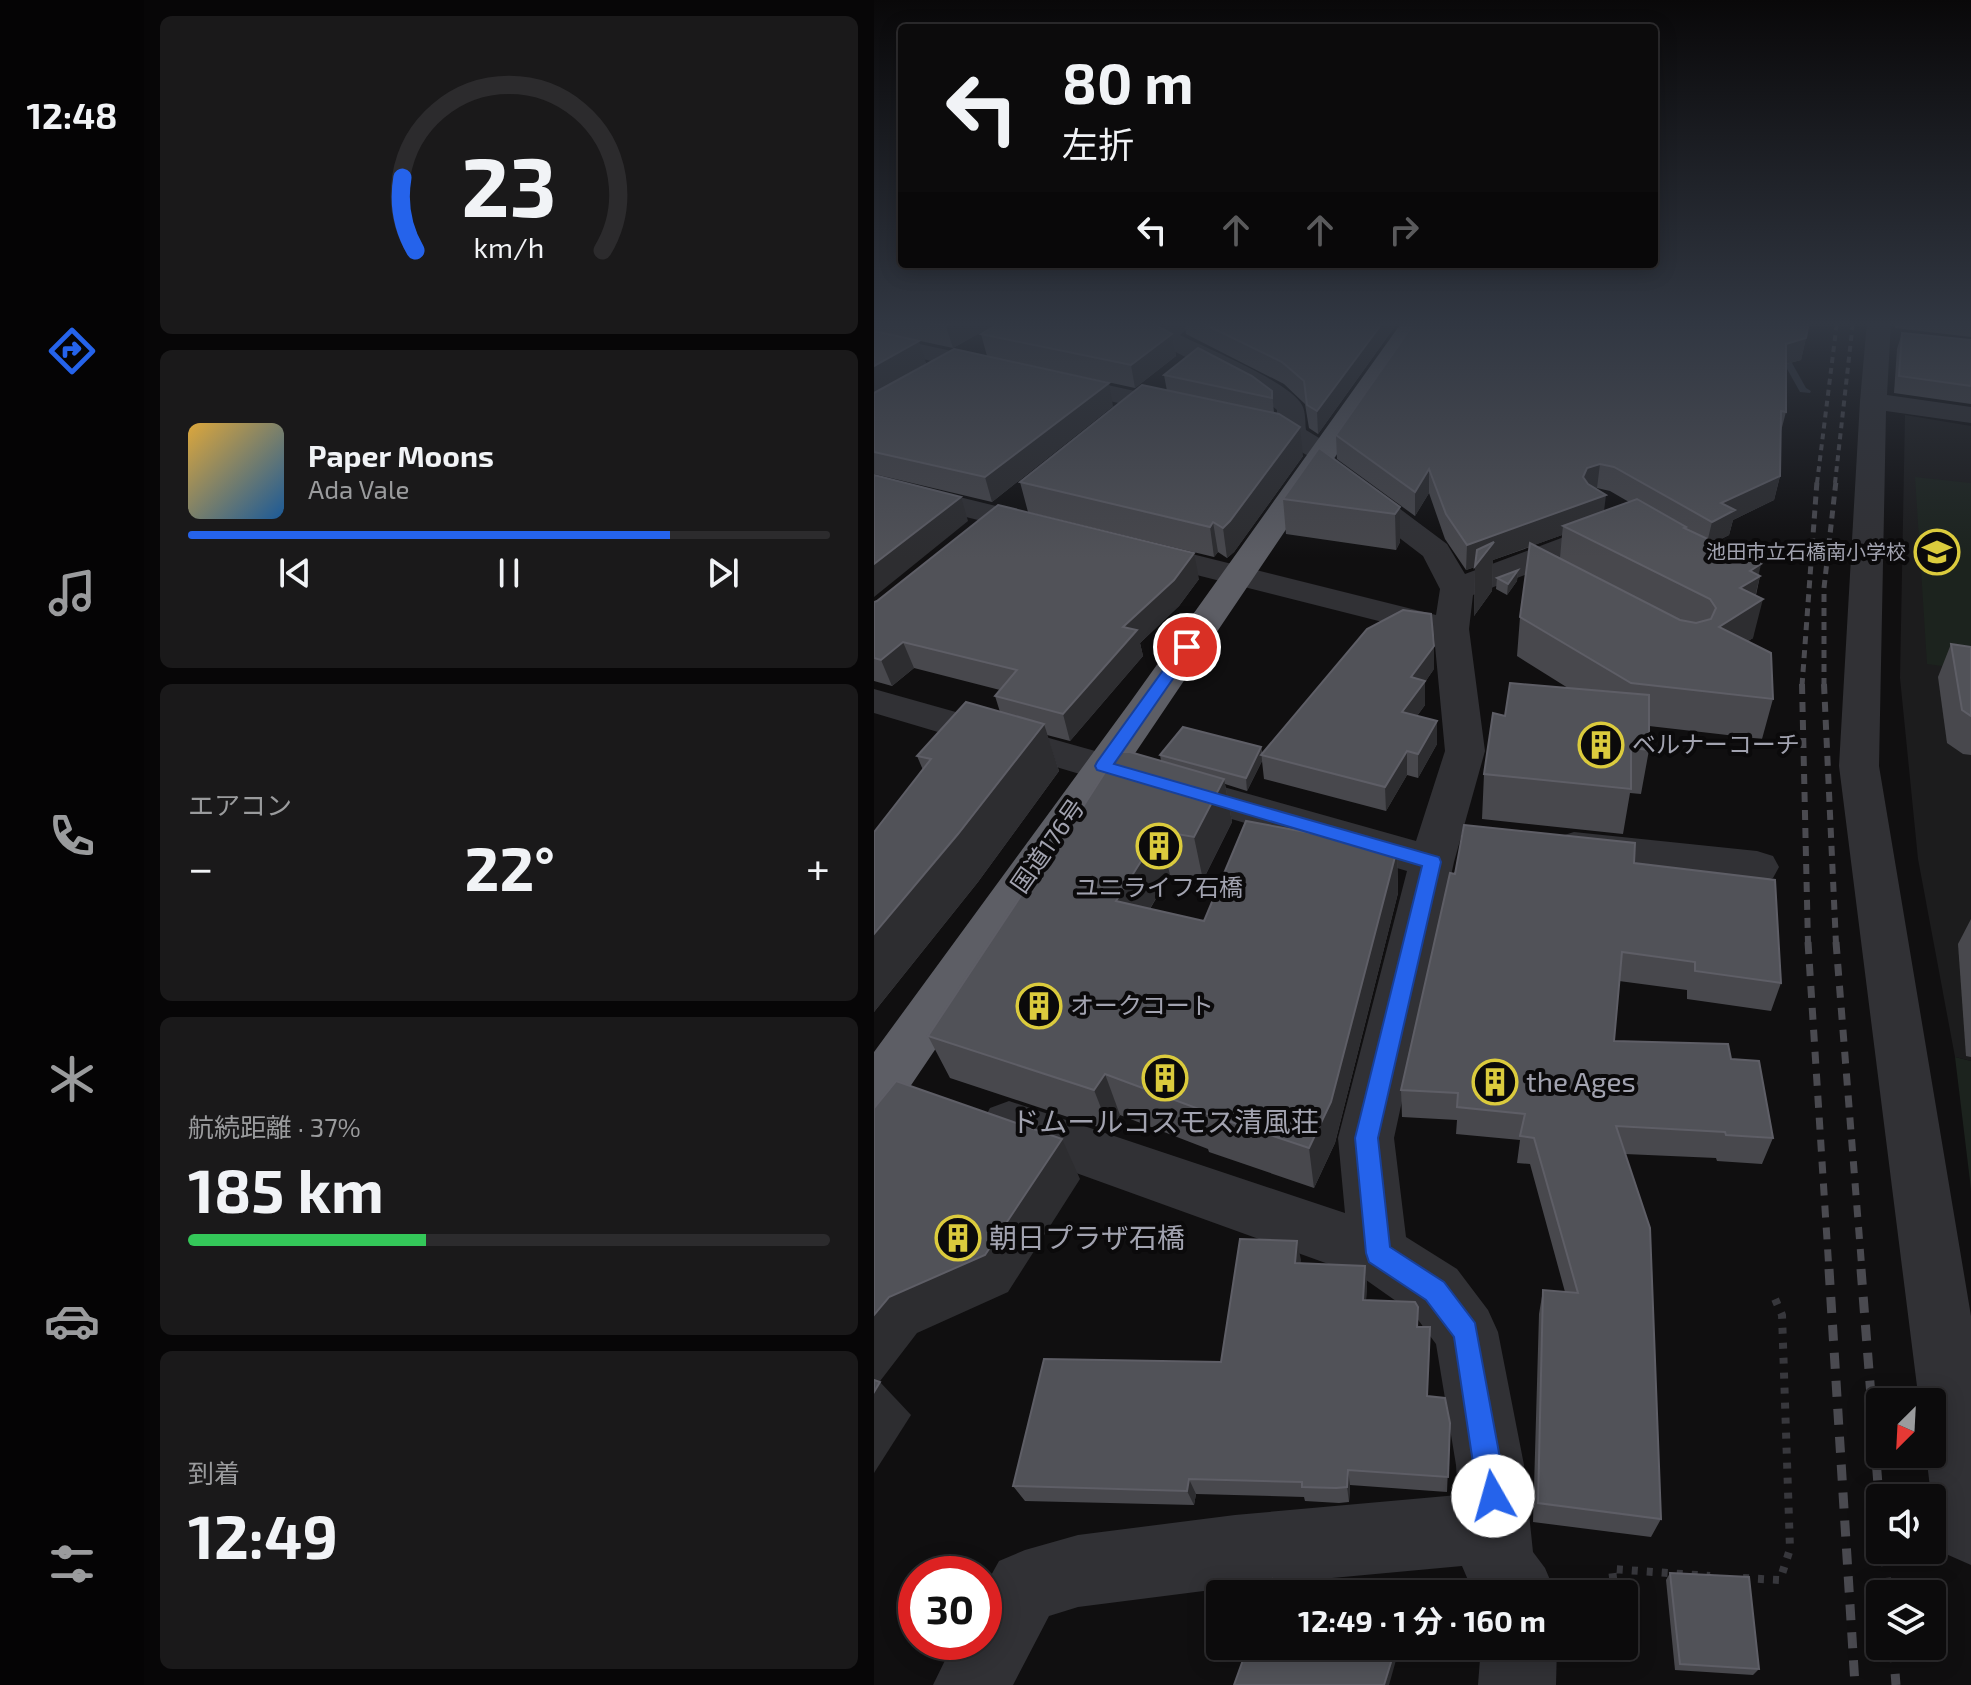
<!DOCTYPE html>
<html lang="ja">
<head>
<meta charset="utf-8">
<style>
  :root { --surface:#0c0b0c; --page:#1a191a; --text:#f1f3f6; --muted:#9a9b9d; --line:#2c2b2d; --accent:#2563eb }
  body { margin:0; font-family:"Exo 2","Noto Sans JP",sans-serif; background:var(--page); color:var(--text); height:100vh; display:flex; flex-direction:column; font-size:30px; white-space:nowrap }
  * { box-sizing:border-box; margin:0 }
  p { font-size:26px; color:var(--muted) }
  .icon { flex:none; width:44px; height:44px; fill:none; stroke:currentColor; stroke-width:2; stroke-linecap:round; stroke-linejoin:round }
  .map { position:relative; flex:1; overflow:hidden }
  .side { display:flex; flex-direction:column; gap:16px; padding:16px; background:#070607; width:730px }
  .side>* { flex:none }
  .top-card { position:absolute; left:24px; top:24px; width:760px; height:244px; border-radius:8px; box-shadow:0 4px 20px #0003,0 0 0 2px var(--line); background:#0c0b0c; color:var(--text); overflow:hidden }
  .needle { width:52px; rotate:204deg }
  .controls { position:absolute; left:992px; top:1388px; display:grid; gap:16px }
  .controls a { display:grid; place-items:center; width:80px; height:80px; border-radius:8px; background:var(--surface); box-shadow:0 4px 20px #0003,0 0 0 2px var(--line); font-size:40px }
  .speed { position:absolute; left:24px; top:1556px; display:flex; gap:16px; font-size:40px; font-weight:700; text-align:center }
  .speed>* { display:grid; place-content:center; width:104px; height:104px; border-radius:50%; background:var(--surface); box-shadow:0 4px 20px #0003,0 0 0 2px var(--line); line-height:1 }
  .speed .limit { border:12px solid #d22; background:#fff; color:#111 }
  .pin { position:absolute; display:grid; place-items:center; width:68px; height:68px; color:#fff; margin:-34px; border:4px solid #fff; border-radius:50%; box-shadow:0 2px 8px #0007 }
  .me { position:absolute; width:88px; margin:-44px; rotate:353deg; stroke-linejoin:round; filter:drop-shadow(0 0 6px #0008) }
  .turn { display:flex; align-items:center; gap:28px; height:168px; padding:0 32px; font-size:36px }
  .turn .icon { width:104px; height:104px; stroke-width:2.5 }
  .turn b { display:block; font-size:56px; line-height:68px }
  .lanes { display:flex; align-items:center; height:76px; padding:0 32px; background:#0003; justify-content:center; gap:40px; direction:ltr }
  .lanes .off { opacity:.35 }
  .big { font-size:60px; font-weight:700; line-height:1.1 }
  .side .tile { flex:1; display:flex; flex-direction:column; justify-content:center; gap:12px; min-width:0; padding:0 28px; border-radius:12px; background:var(--page) }
  .side .dial { align-items:center; gap:0 }
  .dial svg { height:208px; overflow:visible; fill:none; stroke:var(--line); stroke-width:7; stroke-linecap:round; text-anchor:middle }
  .dial text { fill:var(--text); stroke:none }
  .song { display:flex; align-items:center; gap:24px }
  .cover { width:96px; height:96px; border-radius:12px; background:linear-gradient(135deg,hsl(40 70% 55%),hsl(210 70% 35%)) }
  .played { height:8px; border-radius:4px; background:linear-gradient(90deg,var(--accent) 75%,var(--line) 75%) }
  .keys { display:flex; justify-content:space-around; direction:ltr }
  .heat { display:flex; justify-content:space-between; align-items:center; font-size:44px; direction:ltr }
  .charge { height:12px; border-radius:6px; background:linear-gradient(90deg,#34c759 37%,var(--line) 0) }
  .trip { position:absolute; left:332px; top:1580px; width:432px; height:80px; border-radius:8px; background:var(--surface); box-shadow:0 4px 20px #0003,0 0 0 2px var(--line); font-weight:700; line-height:80px; text-align:center }
  main { display:flex; flex:1; min-height:0 }
  .menu { display:flex; flex-direction:column; width:144px; justify-content:space-around; align-items:center; background:#050405; color:var(--muted) }
  .menu .icon { width:56px; height:56px }
  .menu .selected { color:var(--accent) }
  .menu b { font-size:36px; color:var(--text) }
  .map>svg:first-child { display:block }
</style>
</head>
<body>
<main>
<nav class="menu">
<b>12:48</b>
<svg class="icon selected" aria-label="directions" viewBox="0 0 24 24"><path d="M12 3l9 9-9 9-9-9zM9 14v-3h6M13 9l2 2-2 2"/></svg>
<svg class="icon" aria-label="music" viewBox="0 0 24 24"><path d="M9 18V5l10-2v13"/><circle cx="6" cy="18" r="3"/><circle cx="16" cy="16" r="3"/></svg>
<svg class="icon" aria-label="phone" viewBox="0 0 24 24"><path d="M5 4h4l2 5-3 2q2 4 5 5l2-3 5 2v4C11 20 4 13 5 4z"/></svg>
<svg class="icon" aria-label="climate" viewBox="0 0 24 24"><path d="M12 3v18M4 7l16 10M4 17L20 7"/></svg>
<svg class="icon" aria-label="car" viewBox="0 0 24 24"><path d="M5 17H2v-5l4-1 3-4h7l3 4 3 1v5h-3M9 17h6M6 11h13"/><circle cx="7" cy="17" r="2"/><circle cx="17" cy="17" r="2"/></svg>
<svg class="icon" aria-label="filters" viewBox="0 0 24 24"><path d="M4 7h16M4 17h16"/><circle cx="9" cy="7" r="2"/><circle cx="15" cy="17" r="2"/></svg>
</nav>
<section class="side">
<div class="tile dial"><svg viewBox="0 0 100 80">
<path d="M14 69A42 42 0 1 1 86 69"/>
<path d="M14 69A42 42 0 0 1 9 41" stroke="#2563eb"/>
<text x="50" y="56" font-size="32" font-weight="700">23</text>
<text x="50" y="72" font-size="11">km/h</text>
</svg></div>
<div class="tile">
<div class="song"><i class="cover"></i><div><b>Paper Moons</b><p>Ada Vale</p></div></div>
<div class="played"></div>
<div class="keys"><svg class="icon" aria-label="previous" viewBox="0 0 24 24"><path d="M18 5L8 12l10 7zM5 5v14"/></svg><svg class="icon" aria-label="pause" viewBox="0 0 24 24"><path d="M8 5v14M16 5v14"/></svg><svg class="icon" aria-label="next" viewBox="0 0 24 24"><path d="M6 5l10 7-10 7zM19 5v14"/></svg></div>
</div>
<div class="tile"><p>エアコン</p>
<div class="heat"><a>−</a><b class="big">22°</b><a>+</a></div>
</div>
<div class="tile"><p>航続距離 · 37%</p><b class="big">185 km</b><div class="charge"></div></div>
<div class="tile"><p>到着</p><b class="big">12:49</b></div>
</section>
<div class="map">
<svg width="1097" height="1685" viewBox="0 0 1097 1685">
  <rect width="100%" height="100%" fill="#100f10"/>
  <!-- built -->
  <polygon fill="#1c1c1d" points="1031,415 1097,426 1097,1061 1081,1057 1044,859 1026,678"/>
  <!-- green -->
  <g fill="#1c231e">
    <polygon points="1041,477 1097,483 1097,670 1053,664"/>
    <polygon points="1081,1057 1097,1061 1097,1192 1096,1181"/>
  </g>
  <g fill="none" stroke-linecap="round" stroke-linejoin="round">
    <!-- stream -->
    <polygon fill="#2d3139" fill-rule="evenodd" points="899,354 918,363 932,388 937,391 936,393 926,392 912,367 896,358 896,354"/>
    <!-- path -->
    <g stroke="#37373c" stroke-width="8" stroke-dasharray="6 9" stroke-linecap="butt">
      <polyline points="869,1578 906,1580 916,1549 908,1315 898,1292"/>
      <polyline points="741,1594 738,1569 836,1576"/>
    </g>
    <!-- minor -->
    <g fill="#313135" fill-rule="evenodd">
      <path d="M294 322H322L306 335C332 348 416 382 428 405 432 412 431 423 432 430L460 447 464 453 460 459C440 464 425 450 409 440L0 348V334L403 422V410L382 393 286 344 280 333Z"/>
      <polygon points="993,322 1017,322 1013,395 1097,407 1097,423 1012,411 1005,766 1097,1316 1097,1565 1072,1554 1061,1529 1052,1454 1058,1454 1058,1402 1045,1402 965,766 986,401"/>
      <polygon points="0,476 183,521 188,528 183,535 172,537 0,494"/>
      <polygon points="479,479 490,482 573,544 591,574 730,522 741,520 752,522 757,529 752,536 599,595 595,629 611,751 580,862 520,1138 532,1237 583,1269 614,1310 624,1332 650,1465 659,1552 671,1568 682,1594 600,1594 588,1566 361,1587 204,1607 175,1616 139,1685 59,1685 80,1642 110,1642 110,1588 125,1561 151,1550 204,1535 361,1515 584,1495 582,1465 562,1344 539,1313 485,1275 116,1142 107,1125 116,1108 135,1101 471,1213 464,1138 533,871 0,713 0,689 542,841 571,751 560,635 255,558 250,551 255,544 266,541 562,615 566,589 549,556 468,494 464,488 468,482"/>
      <polygon points="700,832 883,851 899,856 905,867 899,878 883,883 700,864 684,859 678,848 684,837"/>
      <polygon points="607,1646 683,1646 682,1685 604,1685"/>
    </g>
    <!-- highway -->
    <polygon fill="#5d5e65" fill-rule="evenodd" points="528,322 552,322 19,1112 0,1118 0,1052 257,701"/>
    <!-- rail-far4 -->
    <g stroke="#4a4a50" stroke-width="4" stroke-dasharray="6 5" stroke-linecap="butt">
      <polyline points="943,483 963,322"/>
      <polyline points="961,483 979,322"/>
    </g>
    <!-- rail-far3 -->
    <g stroke="#4a4a50" stroke-width="5" stroke-dasharray="8 6" stroke-linecap="butt">
      <polyline points="928,686 943,481"/>
      <polyline points="950,686 950,588 962,481"/>
    </g>
    <!-- rail-far2 -->
    <g stroke="#4a4a50" stroke-width="6" stroke-dasharray="10 8" stroke-linecap="butt">
      <polyline points="928,684 934,944"/>
      <polyline points="950,684 962,944"/>
    </g>
    <!-- rail-far1 -->
    <g stroke="#4a4a50" stroke-width="7" stroke-dasharray="12 10" stroke-linecap="butt">
      <polyline points="934,942 955,1271"/>
      <polyline points="962,942 988,1271"/>
    </g>
    <!-- rail -->
    <g stroke="#4a4a50" stroke-width="9" stroke-dasharray="16 12" stroke-linecap="butt">
      <polyline points="955,1269 981,1685"/>
      <polyline points="987,1269 1006,1510"/>
      <polyline points="1010,1550 1014,1594"/>
      <polyline points="1019,1646 1022,1685"/>
    </g>
  </g>
  <!-- wall -->
  <g fill="#48484d" fill-rule="evenodd">
    <polygon points="0,322 125,322 79,348 37,339 52,363 0,393"/>
    <polygon points="291,322 284,326 298,334 302,356 261,388 113,356 107,334"/>
    <polygon points="310,322 524,322 444,434 435,428 431,404 410,384 312,334"/>
    <polygon points="1020,322 1097,322 1097,337 1021,328"/>
    <polygon points="1028,333 1097,340 1097,404 1020,393 1023,349"/>
    <path d="M932 338 927 360 912 364V412L906 435V476L900 500 859 520 855 535 841 542 886 576 882 595 879 638 874 641 899 699 888 739 775 726V750L767 794 756 793 749 834 608 819 610 774 631 716 694 688 643 656 646 617 656 547 619 560 618 591 600 616 601 567 592 570 571 539 555 493 541 516 463 459 462 435ZM723 488 736 491 755 502 730 511 722 489ZM688 535 686 558 660 545Z"/>
    <polygon points="290,375 398,391 400,413 429,456 360,552 353,558 344,552 340,557 154,512 146,482 293,391"/>
    <polygon points="0,393 239,406 118,502 0,474"/>
    <polygon points="409,499 526,507 526,542 522,550 412,534"/>
    <polygon points="644,570 643,581 633,595 622,589 623,578"/>
    <polygon points="325,579 305,606 266,643 269,656 196,741 173,735 185,771 104,882 0,1012 0,832 49,770 43,756 126,712 121,696 126,690 40,668 18,686 0,681 0,602"/>
    <polygon points="1077,644 1097,647 1097,755 1089,754 1073,743 1064,677"/>
    <polygon points="560,669 551,682 551,705 543,716 563,744 544,778 533,775 512,811 390,779 388,761 373,791 351,784 358,822 329,880 296,875 276,909 330,921 523,849 524,893 461,1143 440,1188 335,1152 334,1149 246,1115 236,1131 76,1078 54,1036 160,883 287,761 286,755 387,747 388,753"/>
    <polygon points="760,863 907,983 897,1011 813,999 813,990 745,981 740,1041 857,1059 899,1138 888,1164 843,1161 842,1158 751,1154 787,1519 777,1537 659,1522 665,1314 669,1290 691,1292 656,1164 643,1163 646,1140 582,1134 583,1120 528,1117 527,1090 581,874"/>
    <polygon points="1097,919 1097,1057 1092,1056 1084,944"/>
    <polygon points="423,1241 426,1263 491,1266 493,1284 492,1300 554,1396 576,1423 573,1492 476,1485 475,1502 465,1503 431,1501 430,1497 322,1494 320,1505 151,1501 139,1486 347,1362"/>
    <polygon points="796,1573 885,1669 879,1675 801,1670 792,1580"/>
  </g>
  <!-- shaded-wall -->
  <g fill="#2d2d30">
    <polygon points="81,322 125,322 79,348 72,326"/>
    <polygon points="276,322 291,322 278,331"/>
    <polygon points="509,322 524,322 444,434 443,411"/>
    <polygon points="298,334 302,356 261,388 257,365"/>
    <polygon points="932,338 927,360 907,365 912,344"/>
    <polygon points="45,341 52,363 0,393 0,366"/>
    <polygon points="235,383 239,406 118,502 111,477"/>
    <polygon points="426,427 429,456 360,552 353,558 349,528"/>
    <polygon points="726,464 723,488 710,492 709,477 713,468"/>
    <polygon points="555,469 555,493 541,516 541,492"/>
    <polygon points="906,476 900,500 859,520 855,535 832,547 838,522 847,503"/>
    <polygon points="732,495 729,519 689,526 688,535 619,560 618,591 600,616 601,567 592,570 593,545"/>
    <polygon points="87,497 94,521 0,597 0,564"/>
    <polygon points="526,507 526,542 522,550 521,514"/>
    <polygon points="339,522 344,552 340,557 336,527"/>
    <polygon points="320,553 325,579 305,606 266,643 269,656 196,741 189,714 249,627"/>
    <polygon points="887,564 884,578 886,576 879,605 889,599 879,638 836,666 845,627 876,571"/>
    <polygon points="644,570 643,581 633,595 634,584"/>
    <polygon points="29,642 40,668 18,686 7,660"/>
    <polygon points="560,646 560,669 551,682 551,705 528,736 528,712 537,677"/>
    <polygon points="563,721 563,744 544,778 544,754"/>
    <polygon points="170,724 185,771 104,882 0,1012 0,934"/>
    <polygon points="387,747 388,761 373,791 372,778"/>
    <polygon points="533,751 533,775 512,811 511,787"/>
    <polygon points="350,779 358,822 329,880 320,837"/>
    <polygon points="286,831 296,875 254,945 242,901"/>
    <polygon points="523,849 524,893 461,1143 440,1188 435,1148"/>
    <polygon points="231,1074 246,1115 236,1131 220,1090"/>
    <polygon points="188,1139 206,1179 134,1292 43,1333 0,1389 0,1315 15,1297"/>
    <polygon points="423,1241 427,1260 424,1282 421,1263"/>
    <polygon points="491,1266 493,1284 491,1318 489,1300"/>
    <polygon points="6,1382 37,1415 0,1473 0,1392"/>
    <polygon points="474,1470 476,1485 475,1502 473,1487"/>
    <polygon points="315,1479 322,1494 320,1505 313,1491"/>
    <polygon points="522,1646 526,1646 515,1685 510,1685"/>
  </g>
  <!-- building -->
  <g fill="#515258" stroke="#5e5e66" stroke-width="2">
    <polygon points="49,322 81,322 72,326"/>
    <polygon points="127,322 279,322 280,324 298,334 257,365 107,334"/>
    <polygon points="326,322 509,322 443,411 433,405 430,381 408,362"/>
    <polygon points="541,322 935,322 932,338 912,344 912,412 907,411 906,476 847,503 861,510 838,522 740,467 726,464 713,468 709,477 714,484 732,495 593,545 572,514 555,469 541,492 462,435"/>
    <polygon points="0,331 45,341 0,366"/>
    <polygon points="1028,333 1097,340 1097,386 1025,376"/>
    <polygon points="324,348 378,376 398,391 398,398 290,375"/>
    <polygon points="80,349 235,383 111,477 0,452 0,393"/>
    <polygon points="268,385 405,414 426,427 356,521 349,528 339,522 336,527 146,482"/>
    <polygon points="445,448 526,507 521,514 409,499"/>
    <polygon points="0,475 87,497 0,564"/>
    <polygon points="763,499 812,527 810,528 887,564 876,571 886,576 866,588 889,599 845,627 897,653 899,699 757,683 646,617 656,543 806,620 822,623 837,619 842,608 836,599 689,526"/>
    <polygon points="124,505 320,553 300,580 249,627 263,630 189,714 121,696 143,670 29,642 7,660 0,658 0,602 3,601"/>
    <polygon points="620,542 601,566 603,550"/>
    <polygon points="644,570 634,584 623,578"/>
    <polygon points="529,610 557,614 560,646 537,677 551,681 528,712 563,721 544,754 533,751 511,787 387,755 493,629"/>
    <polygon points="1077,644 1097,647 1097,716 1088,710"/>
    <polygon points="636,683 775,695 775,750 757,748 757,789 610,774 619,713 631,716"/>
    <polygon points="92,702 170,724 84,834 0,934 0,832 57,759 43,756"/>
    <polygon points="309,727 387,747 372,778 286,755"/>
    <polygon points="244,752 256,752 350,779 320,837 286,831 242,901 330,921 372,821 523,849 457,1102 435,1148 324,1111 325,1109 231,1074 220,1090 54,1036 156,882 160,883"/>
    <polygon points="590,825 761,843 760,863 901,880 907,983 821,971 821,962 748,952 740,1041 854,1044 857,1059 885,1061 899,1138 852,1135 851,1132 742,1126 776,1228 787,1519 664,1503 669,1290 704,1293 660,1138 646,1136 651,1114 583,1107 584,1093 527,1090 576,873 581,874"/>
    <polygon points="22,1081 188,1139 111,1255 15,1297 0,1315 0,1108"/>
    <polygon points="366,1239 423,1241 421,1263 491,1266 489,1300 541,1302 544,1307 543,1327 556,1327 553,1396 571,1398 576,1423 574,1477 474,1470 473,1487 462,1488 428,1487 428,1482 315,1479 313,1491 139,1486 170,1359 347,1362"/>
    <polygon points="0,1380 6,1382 0,1392"/>
    <polygon points="796,1573 875,1577 885,1669 806,1664"/>
    <polygon points="399,1579 436,1594 393,1594"/>
    <polygon points="374,1646 522,1646 510,1685 360,1685"/>
  </g>
  <!-- sky -->
  <linearGradient id="sky" x2="0" y2="1"><stop stop-color="#090809"/><stop offset="0.58" stop-color="#313742"/><stop offset="1" stop-color="#313742" stop-opacity="0"/></linearGradient>
  <rect width="1097" height="558" fill="url(#sky)"/>
  <!-- route -->
  <polygon fill="#2563eb" stroke="#184099" stroke-width="2" points="313,643 321,647 240,764 565,857 567,862 504,1138 516,1247 570,1282 601,1323 633,1496 629,1506 619,1510 608,1506 604,1496 580,1337 552,1300 495,1262 492,1253 481,1138 548,866 223,770 221,766 223,762 308,644"/>
  <!-- icons -->
  <defs>
    <g id="school-ring" transform="scale(2.3)"><circle r="9.5" fill="#0b0a0b" stroke="#dbcb3d" stroke-width="1.5"/><path d="M0-5L7-2L0 1L-7-2ZM-4 1L0 2.5L4 1V4Q0 6-4 4Z" fill="#dbcb3d"/></g>
    <g id="building-ring" transform="scale(2.3)"><circle r="9.5" fill="#0b0a0b" stroke="#dbcb3d" stroke-width="1.5"/><path d="M-4-6H4V6H1V3H-1V6H-4ZM-2.5-4.3h1.7v1.8h-1.7ZM.8-4.3h1.7v1.8H.8ZM-2.5-1h1.7V.8h-1.7ZM.8-1h1.7V.8H.8Z" fill="#dbcb3d"/></g>
  </defs>
  <g fill-rule="evenodd">
    <use href="#school-ring" x="1063" y="552"/>
    <use href="#building-ring" x="727" y="745"/>
    <use href="#building-ring" x="285" y="846"/>
    <use href="#building-ring" x="165" y="1006"/>
    <use href="#building-ring" x="291" y="1078"/>
    <use href="#building-ring" x="621" y="1082"/>
    <use href="#building-ring" x="84" y="1238"/>
  </g>
  <g text-anchor="middle" stroke-width="8" stroke-linejoin="round" paint-order="stroke">
    <!-- far-poi labels -->
    <g font-size="20" fill="#a2a3b0" stroke="#0b0a0b" text-anchor="end">
      <text x="1032" y="559">池田市立石橋南小学校</text>
    </g>
    <!-- poi labels -->
    <g font-size="24" fill="#a2a3b0" stroke="#0b0a0b" text-anchor="start">
      <text x="758" y="753">ベルナーコーチ</text>
      <text x="285" y="896" text-anchor="middle">ユニライフ石橋</text>
      <text x="196" y="1014">オークコート</text>
    </g>
    <!-- street labels -->
    <g font-size="24" fill="#a2a3b0" stroke="#0b0a0b">
      <text transform="translate(174 846) rotate(-55)" y="8">国道176号</text>
    </g>
    <!-- near-poi labels -->
    <g font-size="28" fill="#a2a3b0" stroke="#0b0a0b" text-anchor="start">
      <text x="652" y="1092">the Ages</text>
      <text x="291" y="1132" text-anchor="middle">ドムールコスモス清風荘</text>
      <text x="115" y="1248">朝日プラザ石橋</text>
    </g>
  </g>
</svg>
<div class="controls">
<a><svg class="needle" viewBox="-14 -14 28 28"><path d="M0-13l5 13h-10z" fill="#e53935"/><path d="M0 13l5-13h-10z" fill="#9a9b9d"/></svg></a>
<a><svg class="icon" aria-label="sound" viewBox="0 0 24 24"><path d="M4 9h4l5-4v14l-5-4H4zM17 9q2 3 0 6"/></svg></a>
<a><svg class="icon" aria-label="layers" viewBox="0 0 24 24"><path d="M12 4l9 5-9 5-9-5zM3 14l9 5 9-5"/></svg></a>
</div>
<div class="speed"><div class="limit">30</div></div>
<div class="pin" style="left:313px;top:647px;background:#d93025"><svg class="icon" aria-label="arrive" viewBox="0 0 24 24"><path d="M6 21V4h12l-3 4 3 4H6"/></svg></div>
<svg class="me" style="left:619px;top:1496px" viewBox="-20 -20 40 40"><circle r="19" fill="#fff"/><path d="M0-13L10 11 0 6-10 11z" fill="#2563eb"/></svg>
<div class="trip">12:49 · 1 分 · 160 m</div>
<div class="top-card">
<div class="turn"><svg class="icon" aria-label="left" viewBox="0 0 24 24"><path d="M17 20v-9H6M10 6l-5 5 5 5"/></svg><div><b>80 m</b>左折</div></div>
<div class="lanes"><svg class="icon" aria-label="left" viewBox="0 0 24 24"><path d="M17 20v-9H6M10 6l-5 5 5 5"/></svg><svg class="icon off" aria-label="ahead" viewBox="0 0 24 24"><path d="M12 20V5M6 11l6-6 6 6"/></svg><svg class="icon off" aria-label="ahead" viewBox="0 0 24 24"><path d="M12 20V5M6 11l6-6 6 6"/></svg><svg class="icon off" aria-label="right" viewBox="0 0 24 24"><path d="M7 20v-9h11M14 6l5 5-5 5"/></svg></div>
</div>
</div>
</main>
</body>
</html>
